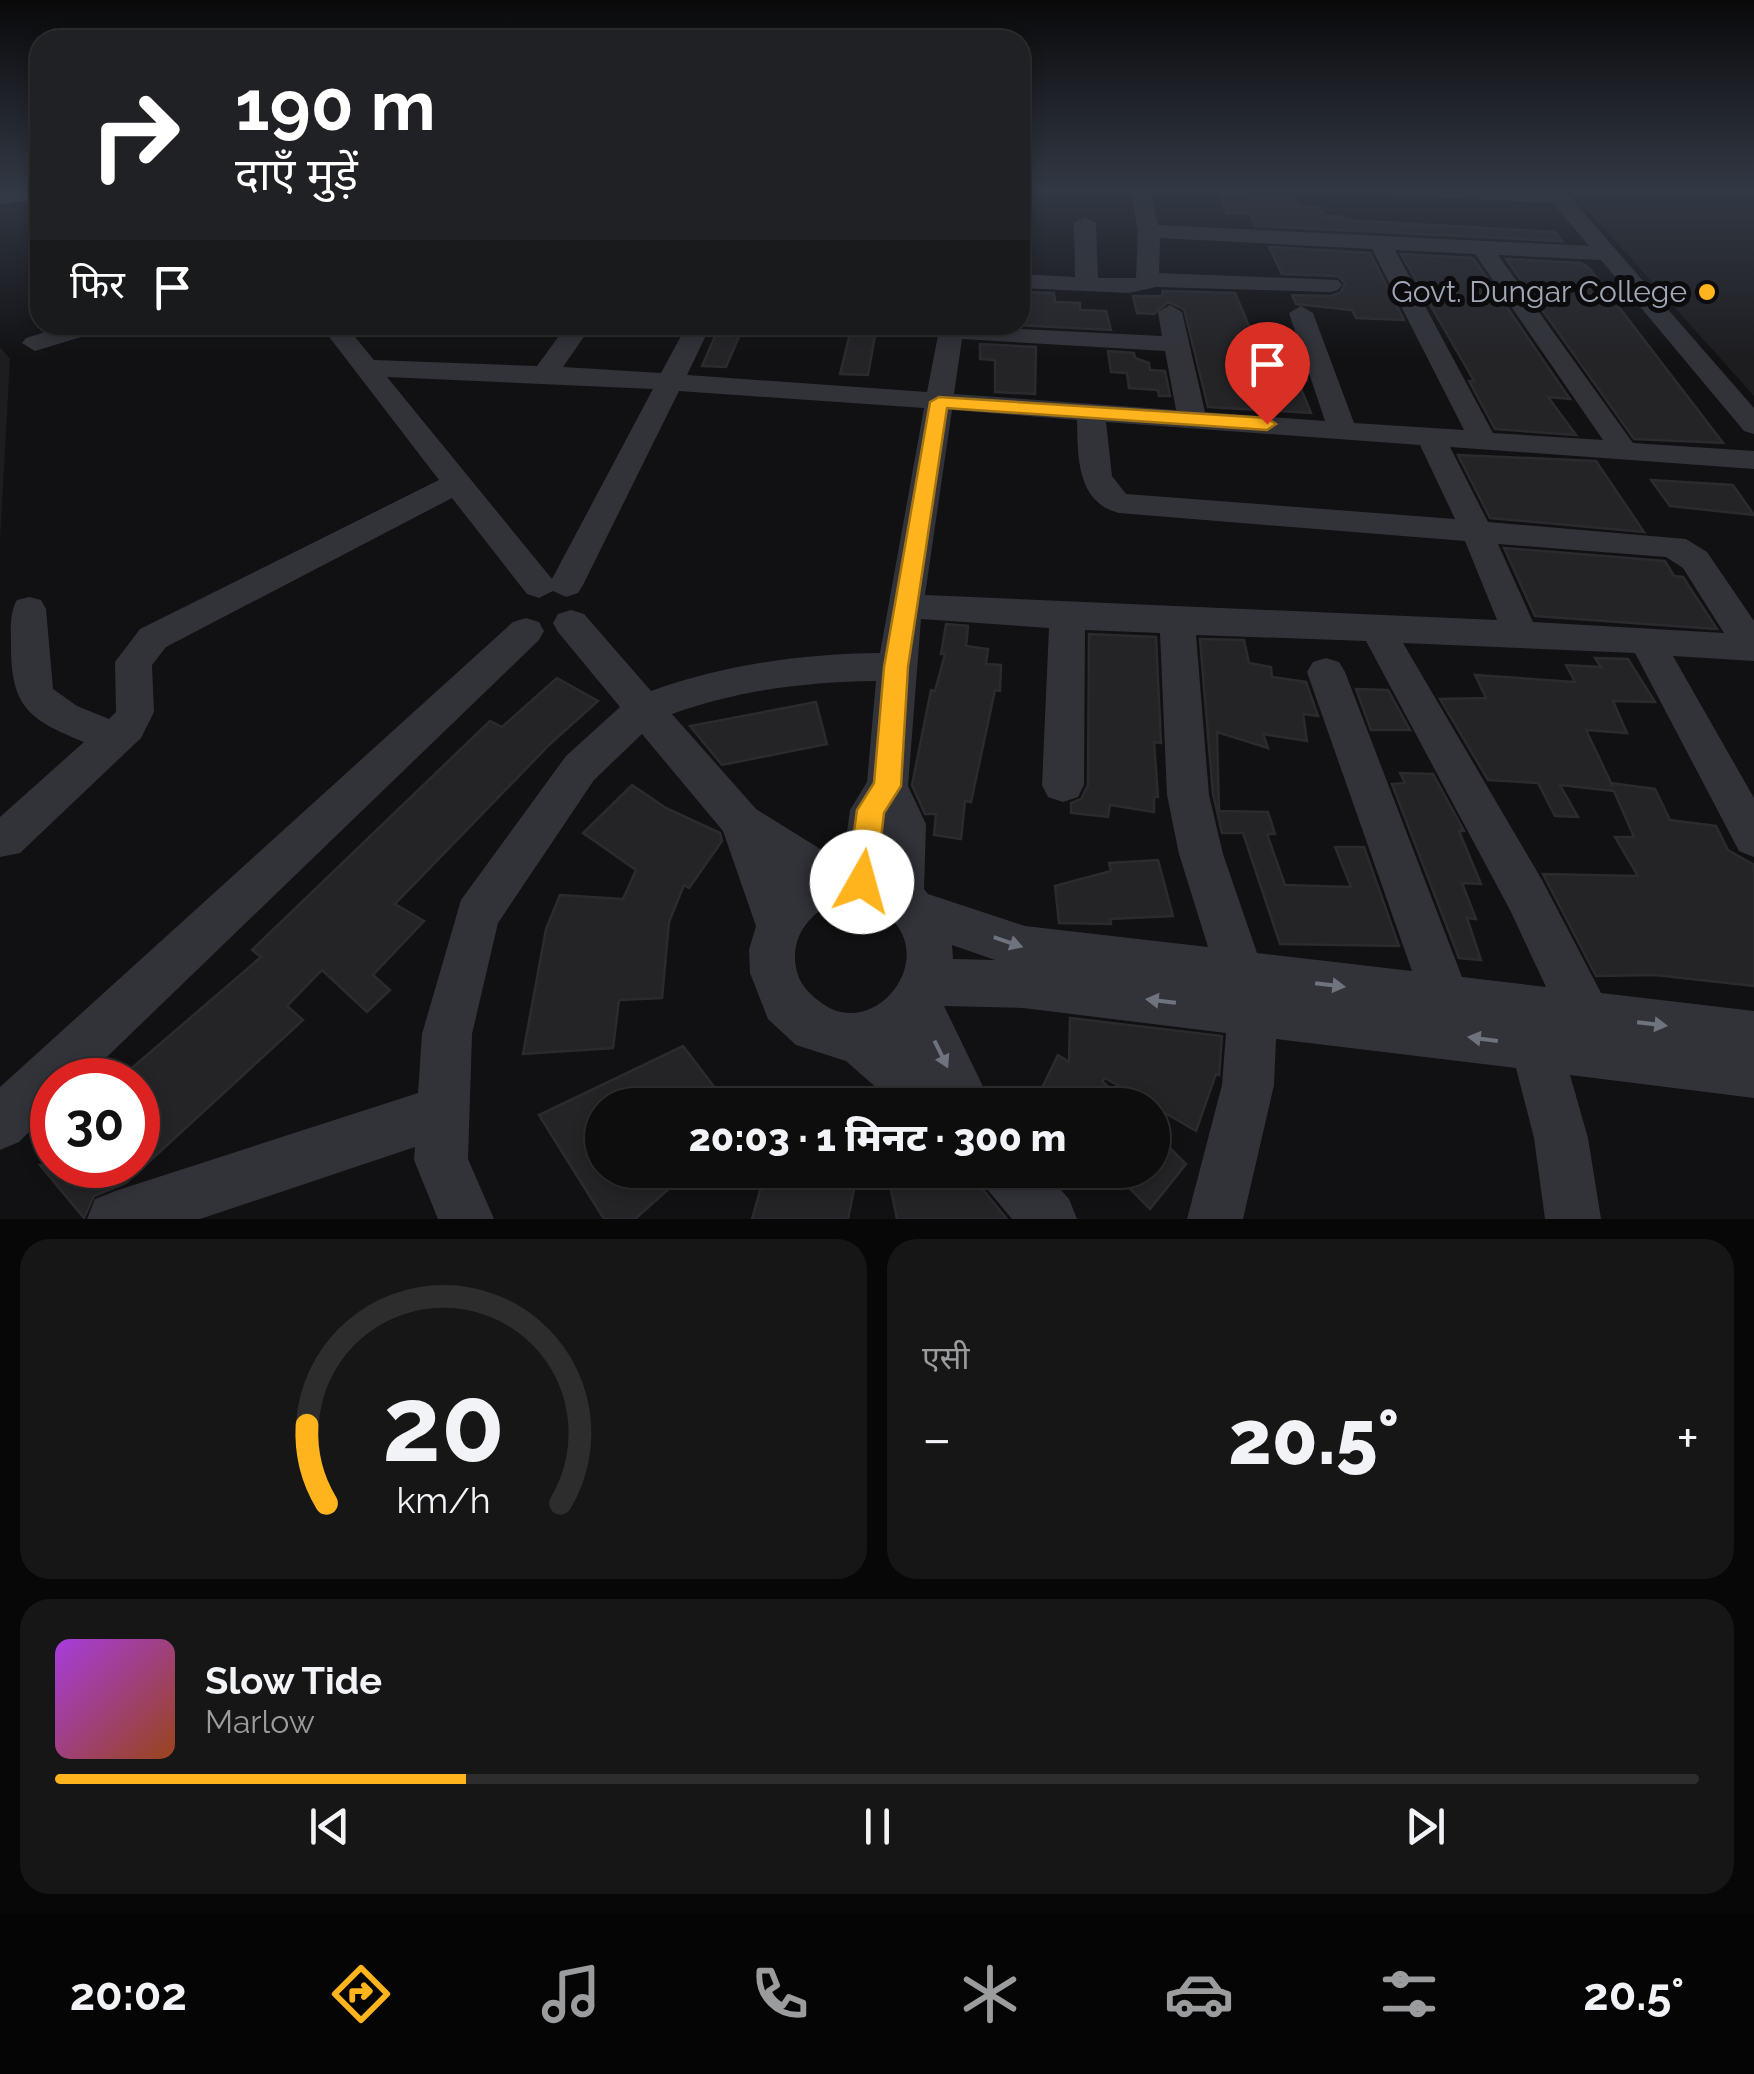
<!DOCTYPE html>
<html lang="hi">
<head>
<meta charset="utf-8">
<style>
  :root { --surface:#0d0d0e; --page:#161617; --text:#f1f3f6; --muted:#9a9c9e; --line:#2d2d2e; --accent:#ffb41d }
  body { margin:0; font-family:Raleway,"Noto Sans Devanagari",sans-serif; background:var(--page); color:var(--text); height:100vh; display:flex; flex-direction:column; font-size:38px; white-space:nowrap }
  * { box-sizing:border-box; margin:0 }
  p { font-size:32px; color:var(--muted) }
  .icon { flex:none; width:55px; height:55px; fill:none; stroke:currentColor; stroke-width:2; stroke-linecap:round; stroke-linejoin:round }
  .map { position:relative; height:1219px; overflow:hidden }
  .panel { display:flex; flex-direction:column; gap:20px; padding:20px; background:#070708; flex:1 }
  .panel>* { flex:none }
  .hud { position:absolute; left:30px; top:30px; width:1000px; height:305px; border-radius:30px; box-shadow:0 5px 15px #0003,0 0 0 2px var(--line); background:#202124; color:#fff; overflow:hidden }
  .speed { position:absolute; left:30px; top:1058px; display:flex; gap:20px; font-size:50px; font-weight:700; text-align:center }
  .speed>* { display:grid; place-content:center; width:130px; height:130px; border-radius:50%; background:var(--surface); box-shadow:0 5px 15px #0003,0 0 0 2px var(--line); line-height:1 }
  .speed .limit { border:15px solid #d22; background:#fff; color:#111 }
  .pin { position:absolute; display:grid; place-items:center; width:85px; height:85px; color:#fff; margin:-102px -42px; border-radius:50% 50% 50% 0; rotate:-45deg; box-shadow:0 0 10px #0007 }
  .pin .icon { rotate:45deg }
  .me { position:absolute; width:110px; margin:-55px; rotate:7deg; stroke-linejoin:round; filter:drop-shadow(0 0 8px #0008) }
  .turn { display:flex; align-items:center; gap:35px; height:210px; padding:0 40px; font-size:45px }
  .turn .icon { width:130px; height:130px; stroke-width:2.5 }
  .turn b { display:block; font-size:70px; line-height:85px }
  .then { display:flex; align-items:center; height:95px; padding:0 40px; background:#0003; gap:20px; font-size:38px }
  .big { font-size:75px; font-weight:800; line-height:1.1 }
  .panel .tile { flex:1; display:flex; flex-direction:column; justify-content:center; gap:15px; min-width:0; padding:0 35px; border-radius:30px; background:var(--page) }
  .panel .dial { align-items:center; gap:0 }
  .dial svg { height:260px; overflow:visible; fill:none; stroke:var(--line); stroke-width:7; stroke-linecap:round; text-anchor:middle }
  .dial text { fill:var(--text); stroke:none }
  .song { display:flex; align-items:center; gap:30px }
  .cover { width:120px; height:120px; border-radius:15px; background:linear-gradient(135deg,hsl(280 70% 55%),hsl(20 70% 35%)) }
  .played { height:10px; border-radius:5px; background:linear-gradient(90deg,var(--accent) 25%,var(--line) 25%) }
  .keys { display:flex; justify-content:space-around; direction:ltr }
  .heat { display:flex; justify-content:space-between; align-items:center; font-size:55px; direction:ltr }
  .panel .tiles { flex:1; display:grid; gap:20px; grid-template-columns:1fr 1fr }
  .tile:last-child { grid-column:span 2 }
  .trip { position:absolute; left:585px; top:1088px; width:585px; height:100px; border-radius:50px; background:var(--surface); box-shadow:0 5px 15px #0003,0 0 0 2px var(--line); font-weight:800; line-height:100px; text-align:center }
  .tab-bar { display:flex; height:160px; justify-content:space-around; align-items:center; background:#050506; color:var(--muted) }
  .tab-bar .icon { width:70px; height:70px }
  .tab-bar .selected { color:var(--accent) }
  .tab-bar b { font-size:45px; color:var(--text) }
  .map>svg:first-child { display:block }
</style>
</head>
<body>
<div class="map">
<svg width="1754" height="1219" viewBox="0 0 1754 1219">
  <rect width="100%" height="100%" fill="#111113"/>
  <!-- built -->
  <g fill="#1d1d20">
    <polygon points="1568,188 1754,188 1754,396"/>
    <polygon points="0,347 10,359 0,540"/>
  </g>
  <!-- building -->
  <g fill="#242427" stroke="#2b2b2f" stroke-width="2.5">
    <polygon points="1220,194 1294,198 1299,206 1320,207 1324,216 1341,216 1344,220 1555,232 1562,241 1255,226 1250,213 1227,213"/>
    <polygon points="1269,247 1370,253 1404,320 1356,318 1352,310 1296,304 1292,295 1331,296 1341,292 1345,283 1338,276 1282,274"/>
    <polygon points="1401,254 1473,258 1570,399 1548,397 1576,435 1495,429 1469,381 1474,381"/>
    <polygon points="1506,259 1581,263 1589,268 1723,443 1634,439"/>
    <polygon points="1163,291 1235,293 1255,340 1296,344 1307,380 1297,379 1311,413 1208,407 1184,309 1168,302 1154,314 1137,313 1133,296 1162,296"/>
    <polygon points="1020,292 1054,293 1055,302 1080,303 1080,310 1106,311 1111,330 1016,325 1020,325"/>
    <polygon points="720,325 744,325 726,367 702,366"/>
    <polygon points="852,325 877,325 868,375 840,374"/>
    <polygon points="980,344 1036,347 1035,394 995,392 995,360 980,359"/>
    <polygon points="1108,351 1134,353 1135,358 1149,363 1150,370 1165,371 1170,396 1159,396 1158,390 1129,388 1127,373 1111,372"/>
    <polygon points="1458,455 1596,461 1644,532 1490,518"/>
    <polygon points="1651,480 1733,485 1754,515 1670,506"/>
    <polygon points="1504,548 1665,561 1674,576 1683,577 1717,629 1535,616"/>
    <polygon points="946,624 968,626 966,646 988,649 986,664 1001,665 1000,691 995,690 971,802 965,801 961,839 934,835 936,814 925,814 912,785 931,690 935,691 945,654 941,654"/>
    <polygon points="1089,634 1156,637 1161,743 1154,742 1158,797 1154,797 1154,812 1110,805 1108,817 1071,813 1071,803 1081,799 1088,785"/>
    <polygon points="1200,639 1244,640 1249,663 1271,667 1272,677 1306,682 1318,716 1303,714 1307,741 1263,734 1268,748 1217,732 1219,811 1268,812 1275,834 1267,834 1285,885 1351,887 1335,847 1364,847 1399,946 1280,944 1243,833 1222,833 1213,794"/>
    <polygon points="1595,658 1628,659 1655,702 1613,701 1627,733 1586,730 1613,787 1611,783 1655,789 1670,820 1716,826 1728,850 1754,865 1754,986 1655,975 1596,976 1543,874 1638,876 1615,837 1634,837 1614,791 1560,785 1578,817 1555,816 1538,783 1488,780 1440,699 1486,698 1475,675 1575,682 1566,665 1601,667"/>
    <polygon points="557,678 598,701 550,744 395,904 424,921 373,975 390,990 367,1012 322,970 287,1006 303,1020 126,1183 94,1196 84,1218 40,1165 138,1165 138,1080 118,1080 261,957 252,950 490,721 502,727"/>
    <polygon points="1356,689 1388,690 1410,730 1371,730"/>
    <polygon points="816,702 827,744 722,765 690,726"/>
    <polygon points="1400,773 1433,774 1464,831 1459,831 1481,884 1462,883 1476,919 1467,918 1481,960 1459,958 1392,784 1405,783"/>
    <polygon points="632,785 666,808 720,833 722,841 689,888 684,885 669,922 662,998 619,1000 613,1048 523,1054 546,929 560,895 623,899 636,870 583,833"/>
    <polygon points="1158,860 1173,916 1110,919 1111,924 1059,923 1055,886 1111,871 1109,863"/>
    <polygon points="1070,1018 1222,1036 1219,1075 1216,1074 1196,1131 1105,1078 1102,1081 1127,1105 1045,1105 1038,1096 1058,1055 1069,1062"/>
    <polygon points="683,1046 728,1105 602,1105 602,1170 690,1170 635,1219 604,1219 539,1115"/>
    <polygon points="1152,1130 1186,1164 1150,1209 1112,1170 1152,1170"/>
    <polygon points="766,1170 858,1170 848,1219 752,1219"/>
    <polygon points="887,1170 974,1170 984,1191 1007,1219 897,1219"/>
  </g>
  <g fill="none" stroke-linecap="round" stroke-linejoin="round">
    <!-- minor -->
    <g fill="#323339" fill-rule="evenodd">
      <path d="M1130 188H1150L1158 225 1589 246 1553 203 1371 194 1361 188H1562L1754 408V434L1744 431 1601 260 1498 255 1633 443 1754 451V469L1450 447 1488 522 1686 539 1707 552 1754 621V661L1673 656 1754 798V857L1739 851 1635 653 1403 643 1542 880 1601 993 1754 1011V1098L1570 1075 1588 1138 1601 1219H1545L1534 1138 1516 1068 1276 1039 1274 1085 1243 1219H1187L1222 1085 1226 1033 1023 1008 944 1006 992 1105H896L846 1061 796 1045 768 1019 750 973 749 950 756 926 723 831 642 734 594 780 498 923 472 1034 468 1159 494 1219H438L414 1160 415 1147 200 1219H87L95 1199 115 1191 418 1093 422 1034 461 900 566 756 620 707 558 632 553 623 558 614 571 610 584 614 651 691C727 664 801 654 880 653L924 408 679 391 583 585 578 593 566 597 553 591 539 598 527 594 452 498 166 647 152 665 154 712 141 738 20 853 0 857V817L84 742C30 720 11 708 11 646 11 631 9 614 17 600L29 597 41 600 46 609 53 689 77 706 109 719 116 712 115 662 140 629 439 480 320 325H345L374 360 537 366 567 325H592L563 367 661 373 687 325H711L687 375 927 392 940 325 1162 336 1158 312 1170 305 1182 312 1205 412 1325 421 1289 313 1301 306 1313 313 1354 423 1464 430 1372 249 1160 238 1159 273 1338 280 1342 285 1338 290 1330 292 1156 287 1129 293 1020 288V274L1075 277 1074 223 1085 217 1096 223 1098 278H1136L1138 231ZM1395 250 1475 254 1603 440 1493 433ZM962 339 1165 351 1176 410 954 394ZM387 377 653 389 552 579ZM952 410 1077 420C1078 456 1076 502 1119 513L1465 541 1497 620 925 595ZM1106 422 1420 445 1455 519 1126 494 1112 476ZM1498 544 1666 557 1683 568 1724 633 1533 622ZM921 619 1049 628 1042 785 1048 797 1063 802 1078 797 1084 785 1085 630 1160 633 1167 795 1179 854 1208 947 1025 926 928 894 924 889 926 824 908 786ZM1196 635 1366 641 1510 910 1546 987 1462 977 1345 672 1339 662 1326 658 1313 662 1307 672 1412 971 1257 953 1223 854 1209 795ZM876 681 867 782 850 810 843 860H838L756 809 672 714C738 690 806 682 876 681ZM856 900C961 931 880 1051 819 1001 811 995 803 987 799 978 783 937 817 899 856 900ZM952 945 995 960 953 959Z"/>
      <polygon points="68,325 107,325 104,330 35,351 22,343 26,338"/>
      <polygon points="526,618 539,622 544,631 539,640 83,1080 52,1080 52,1109 19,1142 0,1150 0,1087 513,622"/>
      <polygon points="978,1170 1043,1170 1069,1199 1077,1219 1012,1219 987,1189"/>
    </g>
    <!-- major -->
    <polygon fill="#4e5058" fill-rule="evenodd" points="40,188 40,199 0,204 0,190"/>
  </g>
  <!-- one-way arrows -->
  <defs><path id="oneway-solid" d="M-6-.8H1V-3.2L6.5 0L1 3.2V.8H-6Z" transform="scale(2.5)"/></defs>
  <g fill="#6f737d">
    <use href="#oneway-solid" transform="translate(1008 942) rotate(19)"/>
    <use href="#oneway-solid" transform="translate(1330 985) rotate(7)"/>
    <use href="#oneway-solid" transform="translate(1161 1001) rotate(-173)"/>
    <use href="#oneway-solid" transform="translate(1652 1024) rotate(7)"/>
    <use href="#oneway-solid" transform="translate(1483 1039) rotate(-172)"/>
    <use href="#oneway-solid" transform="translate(941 1054) rotate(64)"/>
  </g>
  <!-- sky -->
  <linearGradient id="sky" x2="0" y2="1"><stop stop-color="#09090a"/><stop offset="0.53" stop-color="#323844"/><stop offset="1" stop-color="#323844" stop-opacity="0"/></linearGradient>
  <rect width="1754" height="358" fill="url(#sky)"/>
  <!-- route -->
  <polygon fill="#ffb41d" stroke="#a67513" stroke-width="2.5" points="939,397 1267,418 1276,424 1267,430 947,408 908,667 901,786 884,813 876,882 872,891 862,895 851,891 847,882 857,810 874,783 884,667 930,402"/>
  <!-- markers -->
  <circle fill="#ffb41d" stroke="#0c0c0e" stroke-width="4" cx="1707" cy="292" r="10"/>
  <g text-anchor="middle" stroke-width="10" stroke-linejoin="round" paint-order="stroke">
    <!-- far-poi labels -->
    <g font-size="30" fill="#a1a7b5" stroke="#0c0c0e" text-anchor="end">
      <text x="1687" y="302">Govt. Dungar College</text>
    </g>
  </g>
</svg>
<div class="speed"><div class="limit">30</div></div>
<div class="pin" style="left:1267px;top:424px;background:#d93025"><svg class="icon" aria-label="arrive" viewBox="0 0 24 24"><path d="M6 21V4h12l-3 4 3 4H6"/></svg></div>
<svg class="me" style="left:862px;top:882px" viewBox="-20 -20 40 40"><circle r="19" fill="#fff"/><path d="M0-13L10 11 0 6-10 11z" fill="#ffb41d"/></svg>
<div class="trip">20:03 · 1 मिनट · 300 m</div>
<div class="hud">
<div class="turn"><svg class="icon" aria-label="right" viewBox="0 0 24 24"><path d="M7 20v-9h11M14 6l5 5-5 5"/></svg><div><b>190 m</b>दाएँ मुड़ें</div></div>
<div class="then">फिर<svg class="icon" aria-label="arrive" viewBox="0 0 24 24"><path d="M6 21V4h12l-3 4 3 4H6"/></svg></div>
</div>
</div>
<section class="panel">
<div class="tiles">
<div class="tile dial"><svg viewBox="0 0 100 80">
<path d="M14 69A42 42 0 1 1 86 69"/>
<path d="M14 69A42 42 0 0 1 8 45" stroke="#ffb41d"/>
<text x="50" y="56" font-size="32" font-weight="700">20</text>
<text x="50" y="72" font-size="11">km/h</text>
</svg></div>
<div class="tile"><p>एसी</p>
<div class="heat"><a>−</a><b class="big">20.5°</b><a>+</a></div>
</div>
<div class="tile">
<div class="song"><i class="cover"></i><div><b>Slow Tide</b><p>Marlow</p></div></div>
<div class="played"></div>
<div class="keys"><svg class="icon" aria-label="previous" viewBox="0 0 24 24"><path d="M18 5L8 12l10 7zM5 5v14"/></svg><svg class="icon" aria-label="pause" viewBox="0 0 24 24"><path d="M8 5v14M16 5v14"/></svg><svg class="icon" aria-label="next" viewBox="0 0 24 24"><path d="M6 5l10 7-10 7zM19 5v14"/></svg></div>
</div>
</div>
</section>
<nav class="tab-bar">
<b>20:02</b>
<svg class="icon selected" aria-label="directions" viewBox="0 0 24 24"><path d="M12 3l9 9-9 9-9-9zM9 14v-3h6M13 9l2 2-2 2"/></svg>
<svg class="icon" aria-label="music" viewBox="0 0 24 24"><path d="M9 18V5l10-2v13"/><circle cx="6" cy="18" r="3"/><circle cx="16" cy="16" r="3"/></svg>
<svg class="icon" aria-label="phone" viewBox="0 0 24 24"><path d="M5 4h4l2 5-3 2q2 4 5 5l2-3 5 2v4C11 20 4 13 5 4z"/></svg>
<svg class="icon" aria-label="climate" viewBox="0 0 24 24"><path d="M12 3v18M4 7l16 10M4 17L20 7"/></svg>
<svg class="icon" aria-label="car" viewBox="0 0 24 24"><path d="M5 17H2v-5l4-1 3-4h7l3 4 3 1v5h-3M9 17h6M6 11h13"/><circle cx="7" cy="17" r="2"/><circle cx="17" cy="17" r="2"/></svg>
<svg class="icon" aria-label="filters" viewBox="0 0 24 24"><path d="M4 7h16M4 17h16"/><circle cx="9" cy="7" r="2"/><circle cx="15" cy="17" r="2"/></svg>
<b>20.5°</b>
</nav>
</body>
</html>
